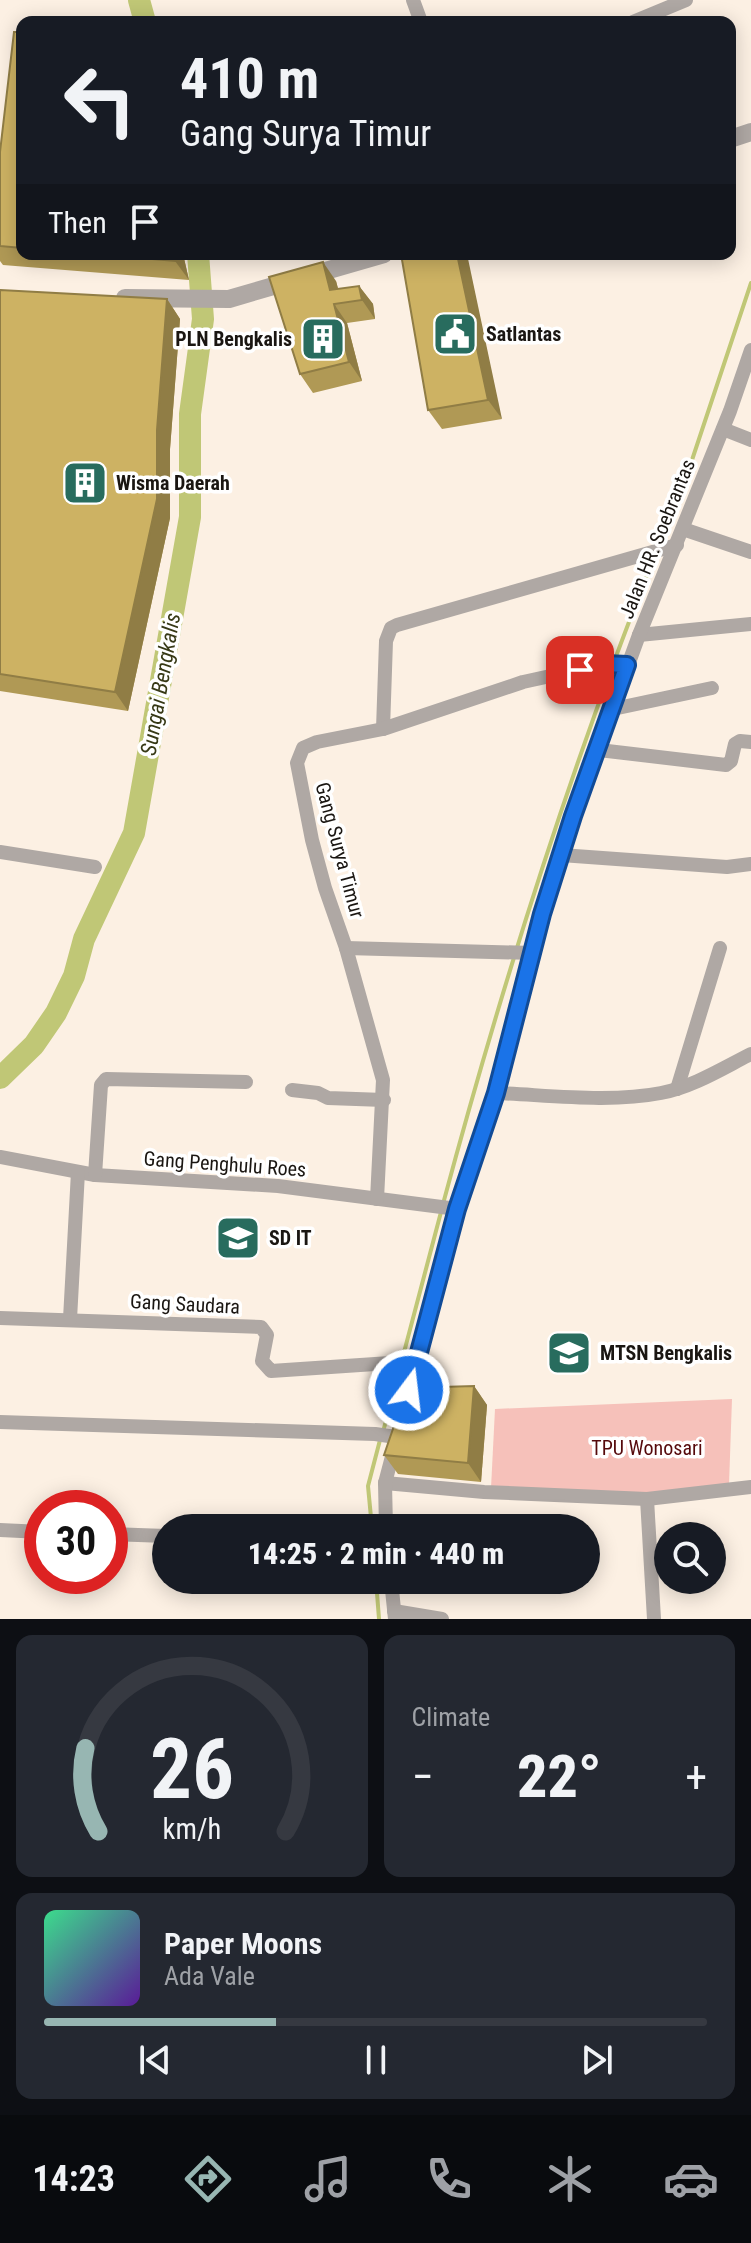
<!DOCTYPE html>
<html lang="en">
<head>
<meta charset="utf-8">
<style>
  :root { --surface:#171b24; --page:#242831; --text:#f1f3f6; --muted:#9ea1a6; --line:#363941; --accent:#97b6b2 }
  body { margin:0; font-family:"Roboto Condensed",sans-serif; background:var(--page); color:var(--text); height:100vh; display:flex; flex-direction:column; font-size:30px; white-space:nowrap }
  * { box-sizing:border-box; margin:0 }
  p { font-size:26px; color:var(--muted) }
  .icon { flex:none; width:44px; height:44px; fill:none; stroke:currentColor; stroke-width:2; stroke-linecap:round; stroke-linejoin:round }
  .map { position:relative; height:1619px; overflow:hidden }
  .panel { display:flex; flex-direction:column; gap:16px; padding:16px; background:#0d0f14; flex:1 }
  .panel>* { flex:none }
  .top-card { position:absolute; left:16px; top:16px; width:720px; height:244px; border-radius:16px; box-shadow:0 4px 20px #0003; background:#171b24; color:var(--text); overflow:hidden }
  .tools { position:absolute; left:654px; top:1522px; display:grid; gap:16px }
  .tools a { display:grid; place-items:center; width:72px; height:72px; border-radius:50%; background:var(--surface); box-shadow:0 4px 20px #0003; font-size:40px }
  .speed { position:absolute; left:24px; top:1490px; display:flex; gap:16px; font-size:40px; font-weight:700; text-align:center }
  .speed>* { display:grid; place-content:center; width:104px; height:104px; border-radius:50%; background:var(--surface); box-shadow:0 4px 20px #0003; line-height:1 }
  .speed .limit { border:12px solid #d22; background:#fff; color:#111 }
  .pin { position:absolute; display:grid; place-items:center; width:68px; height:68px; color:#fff; margin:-34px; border-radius:16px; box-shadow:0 4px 12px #0006 }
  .me { position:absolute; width:88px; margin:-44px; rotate:15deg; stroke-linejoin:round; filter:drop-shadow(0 0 6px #0008) }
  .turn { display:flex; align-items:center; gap:28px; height:168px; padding:0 32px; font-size:36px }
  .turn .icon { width:104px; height:104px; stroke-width:2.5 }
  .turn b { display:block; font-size:56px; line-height:68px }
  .then { display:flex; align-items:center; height:76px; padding:0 32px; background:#0003; gap:16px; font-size:30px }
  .big { font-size:60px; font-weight:800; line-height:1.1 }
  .panel .tile { flex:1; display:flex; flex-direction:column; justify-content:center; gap:12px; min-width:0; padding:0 28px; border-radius:16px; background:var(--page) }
  .panel .dial { align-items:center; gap:0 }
  .dial svg { height:208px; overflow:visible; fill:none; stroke:var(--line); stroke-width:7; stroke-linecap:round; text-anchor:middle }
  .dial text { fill:var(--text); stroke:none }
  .song { display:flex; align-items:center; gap:24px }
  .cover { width:96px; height:96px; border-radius:12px; background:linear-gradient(135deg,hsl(150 70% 55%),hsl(270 70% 35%)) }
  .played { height:8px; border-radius:4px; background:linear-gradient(90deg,var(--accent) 35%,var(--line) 35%) }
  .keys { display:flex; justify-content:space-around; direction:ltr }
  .heat { display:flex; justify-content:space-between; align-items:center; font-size:44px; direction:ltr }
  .panel .tiles { flex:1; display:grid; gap:16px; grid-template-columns:1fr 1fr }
  .tile:last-child { grid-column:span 2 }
  .trip { position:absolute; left:152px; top:1514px; width:448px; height:80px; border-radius:40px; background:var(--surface); box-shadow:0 4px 20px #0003; font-weight:800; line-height:80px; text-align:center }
  .menu { display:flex; height:128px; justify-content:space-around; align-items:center; background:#090b0e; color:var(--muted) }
  .menu .icon { width:56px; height:56px }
  .menu .current { color:var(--accent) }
  .menu b { font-size:36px; color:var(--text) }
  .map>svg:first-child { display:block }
</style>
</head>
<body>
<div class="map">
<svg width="751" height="1619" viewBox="0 0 751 1619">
  <rect width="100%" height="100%" fill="#fcf0e3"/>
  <!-- green -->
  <polygon fill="#f6c1ba" points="732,1399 729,1485 650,1494 491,1488 495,1409"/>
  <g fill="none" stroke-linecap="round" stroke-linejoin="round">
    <!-- stream -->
    <g stroke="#c0c776" stroke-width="4">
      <polyline points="659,546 689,469 751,283"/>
      <path d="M443 1204C502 984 571 766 655 555"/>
      <polyline points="383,1432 441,1212"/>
      <polyline points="372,1528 368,1486 380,1440"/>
      <polyline points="376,1580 379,1619"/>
    </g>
    <!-- river -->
    <g stroke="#c0c776" stroke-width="22">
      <polyline points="139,0 145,22"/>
      <polyline points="0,1078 34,1045 56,1013 74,976 84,939 134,833 190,517 190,414 203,319 198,254"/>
    </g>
    <!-- minor -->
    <g stroke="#afa8a4" stroke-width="14">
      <polyline points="413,0 421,22"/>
      <polyline points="633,22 686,0"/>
      <polyline points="723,429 751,440"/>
      <polyline points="683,529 751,552"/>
      <polyline points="639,635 751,624"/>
      <polyline points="613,709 712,688"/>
      <polyline points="383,729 386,641 391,628 397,625 677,545"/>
      <polyline points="599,750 726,765 731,761 735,744 740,741 751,742"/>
      <polyline points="0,852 95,867"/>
      <polyline points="561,855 727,867 751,864"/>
      <polyline points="346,948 532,953"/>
      <polyline points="677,1089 720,948"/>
      <polyline points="292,1090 318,1093 328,1098 384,1100"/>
      <path d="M496 1093C548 1095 610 1103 661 1093 693 1087 723 1068 751 1054"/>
      <polyline points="0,1157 95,1175 278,1186 457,1209"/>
      <polyline points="95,1175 101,1085 106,1079 246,1082"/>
      <polyline points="377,1199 383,1080 346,948 325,888 312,840 297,763 303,748 317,742 383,729 523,682 605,664 627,665"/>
      <polyline points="0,1318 261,1327 267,1335 262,1361 271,1371 390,1363 415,1367"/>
      <polyline points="70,1319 78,1172"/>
      <polyline points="405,1405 457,1209 496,1093 542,914 573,816 639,635 730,411 751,350"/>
      <polyline points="0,1422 375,1434 396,1437"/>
      <polyline points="385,1483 484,1492 647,1499 751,1487"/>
      <polyline points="647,1499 654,1619"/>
      <polyline points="386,1528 385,1483 395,1445"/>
      <polyline points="0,1530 42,1532"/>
      <polyline points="110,1534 166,1536"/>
      <polyline points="391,1580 395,1619"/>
      <polyline points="394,1611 442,1619"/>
    </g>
    <!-- tertiary -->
    <g stroke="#afa8a4" stroke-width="18">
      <polyline points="730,139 751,132"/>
      <polyline points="125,298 229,299 384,254"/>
    </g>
  </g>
  <!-- wall -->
  <g fill="#b09955">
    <polygon points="22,32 22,254 183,254 189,280 3,265 0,261 0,152"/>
    <polygon points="401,254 502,419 442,429 428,410"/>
    <polygon points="336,281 338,289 359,286 373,304 375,319 347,323 362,381 313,393 300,374"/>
    <polygon points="0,290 167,299 180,319 170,449 170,518 128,711 0,691"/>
    <polygon points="474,1386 487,1405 481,1482 398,1474 384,1455"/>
  </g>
  <!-- shaded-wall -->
  <g fill="#907d45">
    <polygon points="174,254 183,254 189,280 175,261"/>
    <polygon points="457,254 467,254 502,419 488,400"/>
    <polygon points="323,262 336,281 342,303 330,290"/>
    <polygon points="359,286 373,304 375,319 362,300"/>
    <polygon points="167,299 180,319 170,449 170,518 128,711 115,692 157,430"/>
    <polygon points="334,304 347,323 362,381 349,362"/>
    <polygon points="474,1386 487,1405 481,1482 468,1463"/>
  </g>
  <!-- building -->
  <g fill="#cdb263" stroke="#907d45" stroke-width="2">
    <polygon points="14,32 22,32 22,248 0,246 0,152"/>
    <polygon points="92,254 174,254 175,261"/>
    <polygon points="401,254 457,254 488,400 428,410"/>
    <polygon points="323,262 330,290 359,286 362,300 334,304 349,362 300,374 269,277"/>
    <polygon points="0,290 167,299 157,430 157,499 115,692 0,674"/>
    <polygon points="474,1386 468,1463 384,1455 407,1388"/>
  </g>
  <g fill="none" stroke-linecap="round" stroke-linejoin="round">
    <!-- route casing -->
    <g stroke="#114b97" stroke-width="20">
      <polyline id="route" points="409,1390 457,1209 496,1093 542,914 573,816 627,665 605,664 580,670"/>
    </g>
    <!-- route -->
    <use href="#route" stroke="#1a73e8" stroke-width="14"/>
  </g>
  <!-- icons -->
  <defs>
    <g id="civic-square" transform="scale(2.3)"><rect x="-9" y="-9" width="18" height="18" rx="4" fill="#286c5e" stroke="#fff"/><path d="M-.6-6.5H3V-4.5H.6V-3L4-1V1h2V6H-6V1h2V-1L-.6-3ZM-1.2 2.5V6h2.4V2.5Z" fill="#fff"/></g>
    <g id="building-square" transform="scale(2.3)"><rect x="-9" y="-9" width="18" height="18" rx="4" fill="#286c5e" stroke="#fff"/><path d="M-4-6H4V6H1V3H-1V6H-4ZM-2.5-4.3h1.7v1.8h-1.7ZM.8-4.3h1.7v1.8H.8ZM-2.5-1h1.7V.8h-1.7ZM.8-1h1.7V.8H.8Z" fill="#fff"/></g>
    <g id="school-square" transform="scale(2.3)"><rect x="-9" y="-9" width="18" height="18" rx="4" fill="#286c5e" stroke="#fff"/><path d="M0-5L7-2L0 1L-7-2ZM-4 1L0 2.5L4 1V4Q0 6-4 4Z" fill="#fff"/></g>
  </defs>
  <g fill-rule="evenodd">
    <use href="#civic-square" x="455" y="334"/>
    <use href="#building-square" x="323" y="339"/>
    <use href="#building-square" x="85" y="483"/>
    <use href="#school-square" x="238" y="1238"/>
    <use href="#school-square" x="569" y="1353"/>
  </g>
  <g text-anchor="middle" stroke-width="7" stroke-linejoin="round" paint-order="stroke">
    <!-- poi labels -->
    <g font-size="20" font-weight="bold" fill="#1a1612" stroke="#fff" text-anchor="start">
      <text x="486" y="341">Satlantas</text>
      <text x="292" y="346" text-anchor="end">PLN Bengkalis</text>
      <text x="116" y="490">Wisma Daerah</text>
      <text x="269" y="1245">SD IT</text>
      <text x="600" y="1360">MTSN Bengkalis</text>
    </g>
    <!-- street labels -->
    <g font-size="20" fill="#1a1612" stroke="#fff">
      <text transform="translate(657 539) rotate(-68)" y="7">Jalan HR. Soebrantas</text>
      <text transform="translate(340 850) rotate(75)" y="7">Gang Surya Timur</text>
      <text transform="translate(225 1164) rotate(4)" y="7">Gang Penghulu Roes</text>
      <text transform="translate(185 1304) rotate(3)" y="7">Gang Saudara</text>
    </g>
    <!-- park labels -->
    <g font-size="20" fill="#55090b" stroke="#fff">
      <text x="647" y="1455">TPU Wonosari</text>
    </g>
    <!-- water labels -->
    <g font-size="22" font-style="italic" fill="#373916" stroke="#fff">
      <text transform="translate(160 684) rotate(-80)" y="8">Sungai Bengkalis</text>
    </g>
  </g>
</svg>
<div class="tools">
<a><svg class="icon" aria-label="search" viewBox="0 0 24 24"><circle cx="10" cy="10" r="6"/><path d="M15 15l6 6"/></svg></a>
</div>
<div class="speed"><div class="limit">30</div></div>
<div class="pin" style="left:580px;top:670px;background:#d93025"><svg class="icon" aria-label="arrive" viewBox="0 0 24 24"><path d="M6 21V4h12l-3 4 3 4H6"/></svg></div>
<svg class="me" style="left:409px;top:1390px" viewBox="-20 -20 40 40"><circle r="17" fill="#1a73e8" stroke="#fff" stroke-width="3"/><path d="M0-11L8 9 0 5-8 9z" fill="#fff"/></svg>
<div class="trip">14:25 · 2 min · 440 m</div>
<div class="top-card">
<div class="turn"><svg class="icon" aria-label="left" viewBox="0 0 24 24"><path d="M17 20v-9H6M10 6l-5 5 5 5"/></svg><div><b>410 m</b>Gang Surya Timur</div></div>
<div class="then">Then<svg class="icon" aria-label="arrive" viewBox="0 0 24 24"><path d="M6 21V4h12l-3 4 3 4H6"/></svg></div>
</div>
</div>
<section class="panel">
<div class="tiles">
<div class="tile dial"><svg viewBox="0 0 100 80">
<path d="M14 69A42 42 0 1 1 86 69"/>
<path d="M14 69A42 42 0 0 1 9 37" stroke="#97b6b2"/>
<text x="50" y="56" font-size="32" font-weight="700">26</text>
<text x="50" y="72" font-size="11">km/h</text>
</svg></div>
<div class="tile"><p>Climate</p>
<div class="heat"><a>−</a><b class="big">22°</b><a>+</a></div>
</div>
<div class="tile">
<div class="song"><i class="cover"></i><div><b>Paper Moons</b><p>Ada Vale</p></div></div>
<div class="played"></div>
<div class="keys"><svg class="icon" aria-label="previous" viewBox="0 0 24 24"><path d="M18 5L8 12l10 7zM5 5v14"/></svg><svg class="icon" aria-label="pause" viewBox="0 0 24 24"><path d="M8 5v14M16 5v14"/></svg><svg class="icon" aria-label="next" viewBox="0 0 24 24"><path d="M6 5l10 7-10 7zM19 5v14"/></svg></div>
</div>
</div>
</section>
<nav class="menu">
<b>14:23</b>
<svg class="icon current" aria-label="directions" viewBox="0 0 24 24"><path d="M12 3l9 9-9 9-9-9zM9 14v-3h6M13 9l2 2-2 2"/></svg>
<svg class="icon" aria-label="music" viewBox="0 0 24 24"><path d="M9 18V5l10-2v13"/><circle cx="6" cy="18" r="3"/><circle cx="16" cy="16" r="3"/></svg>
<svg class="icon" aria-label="phone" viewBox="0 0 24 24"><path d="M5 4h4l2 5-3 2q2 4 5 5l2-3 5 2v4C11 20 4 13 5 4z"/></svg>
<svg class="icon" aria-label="climate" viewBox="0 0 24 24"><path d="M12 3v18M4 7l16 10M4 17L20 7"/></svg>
<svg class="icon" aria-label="car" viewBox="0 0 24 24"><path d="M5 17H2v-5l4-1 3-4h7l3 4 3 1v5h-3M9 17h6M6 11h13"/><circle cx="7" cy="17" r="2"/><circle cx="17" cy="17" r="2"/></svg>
</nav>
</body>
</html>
